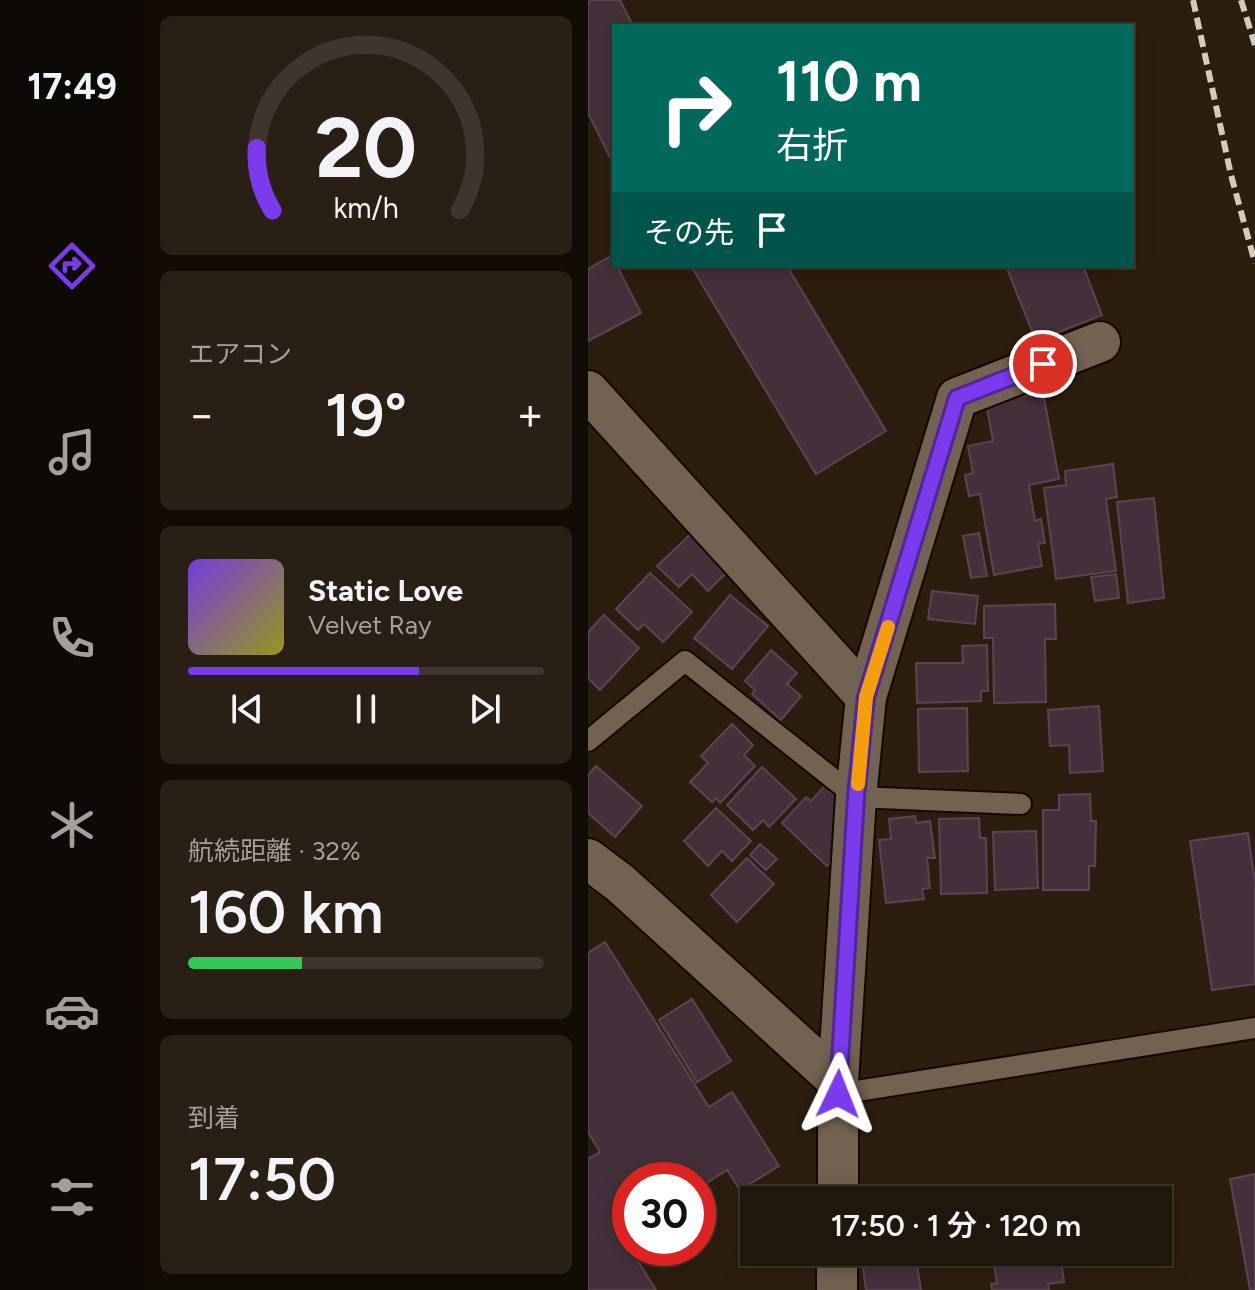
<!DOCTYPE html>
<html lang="ja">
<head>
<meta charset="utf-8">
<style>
  :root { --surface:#21160b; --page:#291f14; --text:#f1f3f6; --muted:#a29f9d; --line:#3e352c; --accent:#7c3aed }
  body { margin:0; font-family:Figtree,"Noto Sans JP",sans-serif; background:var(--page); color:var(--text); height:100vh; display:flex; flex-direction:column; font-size:30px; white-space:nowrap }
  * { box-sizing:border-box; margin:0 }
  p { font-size:26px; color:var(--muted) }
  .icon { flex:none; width:44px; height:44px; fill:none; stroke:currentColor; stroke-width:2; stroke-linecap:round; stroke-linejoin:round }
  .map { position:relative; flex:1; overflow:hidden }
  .panel { display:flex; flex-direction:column; gap:16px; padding:16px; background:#120c06; width:444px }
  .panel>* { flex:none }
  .banner { position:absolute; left:24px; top:24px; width:522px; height:244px; border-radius:0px; box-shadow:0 4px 20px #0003,0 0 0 2px var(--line); background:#00695c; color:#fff; overflow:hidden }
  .speed { position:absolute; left:24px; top:1162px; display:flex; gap:16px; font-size:40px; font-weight:700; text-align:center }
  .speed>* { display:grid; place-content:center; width:104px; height:104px; border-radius:50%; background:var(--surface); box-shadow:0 4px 20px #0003,0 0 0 2px var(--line); line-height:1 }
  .speed .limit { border:12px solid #d22; background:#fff; color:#111 }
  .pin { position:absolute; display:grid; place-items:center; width:68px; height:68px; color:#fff; margin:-34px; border:4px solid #fff; border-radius:50%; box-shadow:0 2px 8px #0007 }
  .me { position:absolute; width:88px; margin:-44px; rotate:2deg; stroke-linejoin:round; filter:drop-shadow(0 0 6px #0008) }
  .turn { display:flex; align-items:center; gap:28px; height:168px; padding:0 32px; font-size:36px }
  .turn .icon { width:104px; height:104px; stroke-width:2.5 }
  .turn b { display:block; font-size:56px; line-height:68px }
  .then { display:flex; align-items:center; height:76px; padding:0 32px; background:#0003; gap:16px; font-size:30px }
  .big { font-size:60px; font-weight:600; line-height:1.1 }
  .panel .tile { flex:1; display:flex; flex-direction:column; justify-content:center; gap:12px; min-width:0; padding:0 28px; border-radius:12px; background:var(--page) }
  .panel .dial { align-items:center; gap:0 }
  .dial svg { height:208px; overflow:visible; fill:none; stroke:var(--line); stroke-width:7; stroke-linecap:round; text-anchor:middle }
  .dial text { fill:var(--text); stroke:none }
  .song { display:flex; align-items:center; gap:24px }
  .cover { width:96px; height:96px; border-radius:12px; background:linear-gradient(135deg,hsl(260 70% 55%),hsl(60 70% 35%)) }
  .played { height:8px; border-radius:4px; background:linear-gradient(90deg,var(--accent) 65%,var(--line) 65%) }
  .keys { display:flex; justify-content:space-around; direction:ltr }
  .heat { display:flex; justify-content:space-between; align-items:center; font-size:44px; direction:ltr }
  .charge { height:12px; border-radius:6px; background:linear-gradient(90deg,#34c759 32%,var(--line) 0) }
  .trip { position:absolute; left:152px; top:1186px; width:432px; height:80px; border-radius:0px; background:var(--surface); box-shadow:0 4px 20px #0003,0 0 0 2px var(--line); font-weight:600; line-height:80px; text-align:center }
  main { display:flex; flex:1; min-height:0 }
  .tabs { display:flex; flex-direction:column; width:144px; justify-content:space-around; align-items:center; background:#0d0904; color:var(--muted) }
  .tabs .icon { width:56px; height:56px }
  .tabs .current { color:var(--accent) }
  .tabs b { font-size:36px; color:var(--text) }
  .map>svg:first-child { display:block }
</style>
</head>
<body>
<main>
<nav class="tabs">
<b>17:49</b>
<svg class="icon current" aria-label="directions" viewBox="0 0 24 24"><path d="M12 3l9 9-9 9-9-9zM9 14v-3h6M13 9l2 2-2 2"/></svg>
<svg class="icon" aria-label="music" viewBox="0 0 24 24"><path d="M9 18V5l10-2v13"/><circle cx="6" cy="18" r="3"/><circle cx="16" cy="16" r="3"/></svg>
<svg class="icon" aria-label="phone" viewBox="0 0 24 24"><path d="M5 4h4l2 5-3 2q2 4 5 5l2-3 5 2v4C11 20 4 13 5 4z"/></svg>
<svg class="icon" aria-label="climate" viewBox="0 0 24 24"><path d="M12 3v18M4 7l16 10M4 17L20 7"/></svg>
<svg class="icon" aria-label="car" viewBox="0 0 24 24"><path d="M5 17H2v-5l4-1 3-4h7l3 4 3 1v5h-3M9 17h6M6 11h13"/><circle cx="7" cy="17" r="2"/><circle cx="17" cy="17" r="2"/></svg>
<svg class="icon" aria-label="filters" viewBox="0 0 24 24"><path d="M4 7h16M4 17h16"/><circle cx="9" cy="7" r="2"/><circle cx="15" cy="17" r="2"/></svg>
</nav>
<section class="panel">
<div class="tile dial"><svg viewBox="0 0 100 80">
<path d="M14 69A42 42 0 1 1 86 69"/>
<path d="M14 69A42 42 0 0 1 8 45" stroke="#7c3aed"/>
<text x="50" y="56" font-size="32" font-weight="700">20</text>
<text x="50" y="72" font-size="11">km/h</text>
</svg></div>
<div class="tile"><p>エアコン</p>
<div class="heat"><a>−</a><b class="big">19°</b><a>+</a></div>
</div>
<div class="tile">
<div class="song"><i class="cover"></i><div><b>Static Love</b><p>Velvet Ray</p></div></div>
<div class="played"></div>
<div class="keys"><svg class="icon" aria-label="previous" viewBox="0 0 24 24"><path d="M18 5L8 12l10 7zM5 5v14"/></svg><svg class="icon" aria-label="pause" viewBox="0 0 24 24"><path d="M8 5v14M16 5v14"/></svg><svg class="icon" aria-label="next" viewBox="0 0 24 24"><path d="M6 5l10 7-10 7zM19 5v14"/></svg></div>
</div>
<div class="tile"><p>航続距離 · 32%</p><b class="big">160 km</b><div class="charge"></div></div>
<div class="tile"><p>到着</p><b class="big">17:50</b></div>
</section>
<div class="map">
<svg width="667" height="1290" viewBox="0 0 667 1290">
  <rect width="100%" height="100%" fill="#2c1e0f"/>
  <!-- building -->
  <g fill="#43303b" stroke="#594551" stroke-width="2">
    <polygon points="0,0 32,0 45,26 26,26 26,165 0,113"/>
    <polygon points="23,256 26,266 29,266 53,313 0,341 0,269"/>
    <polygon points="103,266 199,266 298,431 228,474"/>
    <polygon points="418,266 495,266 514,315 448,341"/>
    <polygon points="455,392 471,479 441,485 447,521 453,519 457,543 450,544 454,566 406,575 392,494 381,496 377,475 385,473 380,446 405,441 398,403"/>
    <polygon points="525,464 529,497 518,499 528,571 468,579 456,488 478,485 477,471"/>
    <polygon points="566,498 576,598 540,603 529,502"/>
    <polygon points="106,531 142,569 120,591 104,574 91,587 69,566"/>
    <polygon points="391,533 399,576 383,578 375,536"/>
    <polygon points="62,573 104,612 75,642 56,624 50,630 28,609"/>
    <polygon points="528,574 531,598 507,601 503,577"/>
    <polygon points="344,591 390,596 387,624 340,619"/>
    <polygon points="142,595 180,626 144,669 106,638"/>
    <polygon points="467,604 468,639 457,639 458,702 406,703 405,638 396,638 396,606"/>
    <polygon points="16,615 51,648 12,690 0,678 0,632"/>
    <polygon points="399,645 400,691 393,691 393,701 329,703 328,663 375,663 374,646"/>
    <polygon points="183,650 209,673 199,684 213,696 193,720 164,694 167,690 157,681"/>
    <polygon points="511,706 515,771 482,773 481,745 462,746 460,710"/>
    <polygon points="379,708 380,771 331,772 330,709"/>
    <polygon points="144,724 165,745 156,755 167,766 132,803 128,798 124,802 102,782 120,763 113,756"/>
    <polygon points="8,766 54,806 27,837 0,813 0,775"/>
    <polygon points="174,767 208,799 181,827 175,820 165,830 139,805"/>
    <polygon points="237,786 262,809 258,846 239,866 194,823 218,797 223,801"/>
    <polygon points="502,794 503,821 508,821 507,866 501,866 501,890 455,890 455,810 471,810 471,795"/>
    <polygon points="128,808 163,841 144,861 134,851 120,866 96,841"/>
    <polygon points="327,816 328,823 342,821 347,858 339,858 342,888 334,889 336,899 298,903 291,840 303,839 301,819"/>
    <polygon points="391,818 392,838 398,838 399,893 353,894 351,819"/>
    <polygon points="448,831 450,888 407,890 405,832"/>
    <polygon points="660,833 667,883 667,984 624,990 602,841"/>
    <polygon points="172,844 189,859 178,870 162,855"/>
    <polygon points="159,858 186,884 149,922 123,895"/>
    <polygon points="17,942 121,1107 144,1092 191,1166 152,1190 139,1170 110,1189 110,1180 42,1180 42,1239 38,1242 68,1290 0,1290 0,1159 12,1152 0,1132 0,953"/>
    <polygon points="104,999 143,1061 109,1082 71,1020"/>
    <polygon points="667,1174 667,1290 662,1290 642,1179"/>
    <polygon points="278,1252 335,1252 327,1253 333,1290 278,1290 274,1260 279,1260"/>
    <polygon points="472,1255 476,1282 460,1284 461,1290 404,1290 403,1284 409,1283 406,1264"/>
  </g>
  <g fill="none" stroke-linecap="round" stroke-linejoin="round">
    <!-- service casing -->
    <g stroke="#140800" stroke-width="24">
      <g id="service">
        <polyline points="0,741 97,661 268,797 433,804"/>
        <polyline points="250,1094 667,1028"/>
      </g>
    </g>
    <!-- minor casing -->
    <g stroke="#140800" stroke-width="44">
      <g id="minor">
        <polyline points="0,391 278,697 268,797 250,1081"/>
        <polyline points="278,697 369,398 512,342"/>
        <polyline points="0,859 32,883 250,1081 250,1200"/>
        <polyline points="249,1290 249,1252"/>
      </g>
    </g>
    <!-- service -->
    <use href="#service" stroke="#726251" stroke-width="20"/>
    <!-- minor -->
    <use href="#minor" stroke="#726251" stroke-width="40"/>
    <!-- rail -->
    <g stroke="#d4cabf" stroke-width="6" stroke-dasharray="12 6" stroke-linecap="butt">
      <polyline points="605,0 643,175 667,263"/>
      <polyline points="653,0 667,45"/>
    </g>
  </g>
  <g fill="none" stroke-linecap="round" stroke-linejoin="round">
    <!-- route casing -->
    <g stroke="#51269a" stroke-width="20">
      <polyline id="route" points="250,1094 268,797 278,697 369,398 455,364"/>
    </g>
    <!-- route -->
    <use href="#route" stroke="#7c3aed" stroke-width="14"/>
    <!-- slow -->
    <polyline stroke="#f59e0b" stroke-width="14" points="270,784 278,697 300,627"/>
  </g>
</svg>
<div class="speed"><div class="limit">30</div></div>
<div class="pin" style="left:455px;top:364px;background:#d93025"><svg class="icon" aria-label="arrive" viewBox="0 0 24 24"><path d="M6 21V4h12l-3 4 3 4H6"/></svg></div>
<svg class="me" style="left:250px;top:1094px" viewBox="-20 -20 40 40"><path d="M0-17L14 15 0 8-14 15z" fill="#7c3aed" stroke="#fff" stroke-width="4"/></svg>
<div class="trip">17:50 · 1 分 · 120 m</div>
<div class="banner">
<div class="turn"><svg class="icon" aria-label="right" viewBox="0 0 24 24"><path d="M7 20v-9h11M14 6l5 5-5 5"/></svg><div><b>110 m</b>右折</div></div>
<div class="then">その先<svg class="icon" aria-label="arrive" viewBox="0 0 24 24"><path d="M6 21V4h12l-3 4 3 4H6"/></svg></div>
</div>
</div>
</main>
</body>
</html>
